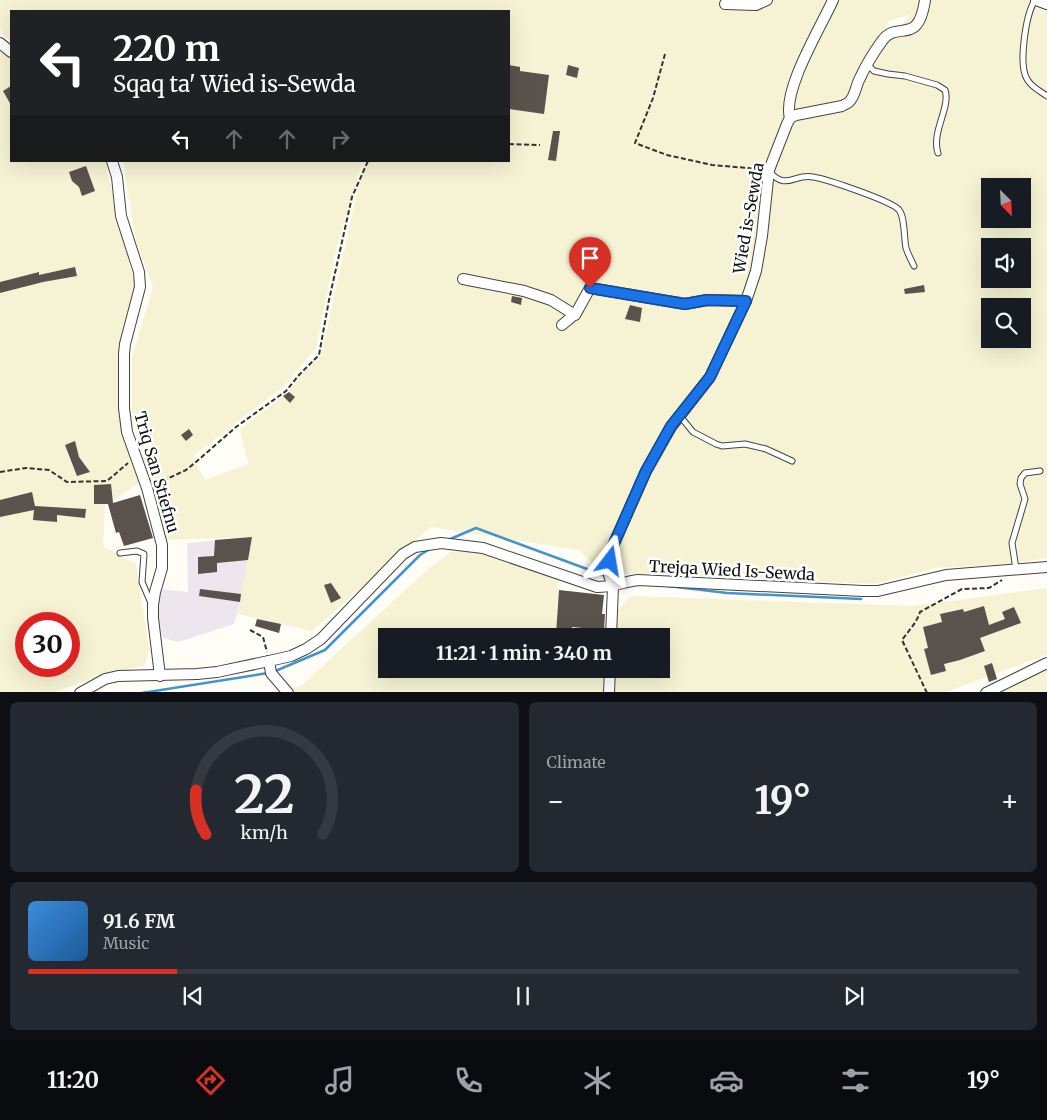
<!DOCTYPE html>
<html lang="en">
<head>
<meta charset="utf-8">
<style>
  :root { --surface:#171b24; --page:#242831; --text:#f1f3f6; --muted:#9ea1a6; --line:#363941; --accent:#d93025 }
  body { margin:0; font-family:Merriweather,serif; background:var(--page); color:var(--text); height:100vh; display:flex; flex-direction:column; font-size:19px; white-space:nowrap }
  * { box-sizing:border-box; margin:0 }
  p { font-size:16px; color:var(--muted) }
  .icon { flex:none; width:28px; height:28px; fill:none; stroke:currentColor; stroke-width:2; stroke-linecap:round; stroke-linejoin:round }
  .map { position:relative; height:692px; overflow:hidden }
  .details { display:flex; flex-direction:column; gap:10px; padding:10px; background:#0d0f14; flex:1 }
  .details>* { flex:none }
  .guide { position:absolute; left:10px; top:10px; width:500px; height:152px; border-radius:0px; box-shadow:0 5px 20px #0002; background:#202124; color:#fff; overflow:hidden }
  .needle { width:32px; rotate:156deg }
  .controls { position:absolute; left:981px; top:178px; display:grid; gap:10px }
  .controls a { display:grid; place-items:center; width:50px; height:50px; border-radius:0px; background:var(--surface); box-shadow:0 5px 20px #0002; font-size:25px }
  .speed { position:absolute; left:15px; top:612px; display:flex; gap:10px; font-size:25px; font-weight:700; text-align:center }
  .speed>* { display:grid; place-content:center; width:65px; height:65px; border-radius:50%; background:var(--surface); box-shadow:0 5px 20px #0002; line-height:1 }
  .speed .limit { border:8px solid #d22; background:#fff; color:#111 }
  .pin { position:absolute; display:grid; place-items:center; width:42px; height:42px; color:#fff; margin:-51px -21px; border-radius:50% 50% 50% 0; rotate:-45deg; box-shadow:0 0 5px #0007 }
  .pin .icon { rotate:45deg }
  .me { position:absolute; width:55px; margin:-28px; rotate:14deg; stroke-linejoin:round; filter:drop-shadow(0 0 4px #0008) }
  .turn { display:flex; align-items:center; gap:18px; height:105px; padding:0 20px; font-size:22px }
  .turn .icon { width:65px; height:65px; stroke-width:2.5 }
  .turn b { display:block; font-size:35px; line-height:42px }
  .lanes { display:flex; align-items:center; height:48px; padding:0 20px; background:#0003; justify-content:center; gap:25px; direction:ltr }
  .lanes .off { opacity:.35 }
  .big { font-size:38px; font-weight:700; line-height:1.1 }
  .details .tile { flex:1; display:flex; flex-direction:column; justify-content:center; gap:8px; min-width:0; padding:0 18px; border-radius:8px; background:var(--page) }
  .details .dial { align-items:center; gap:0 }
  .dial svg { height:130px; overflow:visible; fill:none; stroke:var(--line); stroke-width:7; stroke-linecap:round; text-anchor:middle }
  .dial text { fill:var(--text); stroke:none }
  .song { display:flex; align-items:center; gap:15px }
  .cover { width:60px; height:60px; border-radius:8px; background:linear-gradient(135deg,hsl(210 70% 55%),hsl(210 70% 35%)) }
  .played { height:5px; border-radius:2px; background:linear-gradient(90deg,var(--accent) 15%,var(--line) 15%) }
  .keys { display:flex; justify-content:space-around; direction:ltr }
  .heat { display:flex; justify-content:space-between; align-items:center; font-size:28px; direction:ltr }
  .details .tiles { flex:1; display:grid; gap:10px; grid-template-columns:1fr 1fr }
  .tile:last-child { grid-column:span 2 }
  .trip { position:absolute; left:378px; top:628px; width:292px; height:50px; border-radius:0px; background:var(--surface); box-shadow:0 5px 20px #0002; font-weight:700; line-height:50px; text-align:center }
  .tab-bar { display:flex; height:80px; justify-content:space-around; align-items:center; background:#090b0e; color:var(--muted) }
  .tab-bar .icon { width:35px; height:35px }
  .tab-bar .active { color:var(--accent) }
  .tab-bar b { font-size:22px; color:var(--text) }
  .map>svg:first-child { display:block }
</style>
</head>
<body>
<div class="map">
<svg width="1047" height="693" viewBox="0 0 1047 693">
  <rect width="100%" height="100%" fill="#fffdf5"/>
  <!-- industrial -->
  <polygon fill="#eee6ef" points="252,537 240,602 234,624 178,642 163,638 158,617 160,589 188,592 187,543"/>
  <!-- farmland -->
  <g fill="#f6f3d4" fill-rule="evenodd">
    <path d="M0 0H1047V558L1012 564 936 568 875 584 618 573 600 571 579 550 431 527 312 631 237 614 252 537 166 540 132 417V357L153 287 136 241 123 161H363L336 249 316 348 285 385 192 457 205 480 248 464 240 429 288 393 301 375 321 356 364 161H509V11H11V41L3 35 0 27ZM908 15 909 16 847 88 889 21ZM990 186H1022V219H990ZM990 246H1022V279H990ZM990 306H1022V339H990Z"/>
    <path d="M0 45 11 54V161H105L136 291 119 363 122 436 130 452 139 483 107 504 105 505 103 546 136 564 149 649 145 666 106 674 55 692H0ZM26 624H69V666H26Z"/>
    <path d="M480 551 559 579 556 634 596 636 630 596 913 606 1047 588V655L946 692 283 693 302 685 427 570 450 552ZM386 636H661V669H386Z"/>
    <polygon points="1047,669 1047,692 999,692"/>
  </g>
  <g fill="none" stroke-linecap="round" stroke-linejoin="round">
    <!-- stream -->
    <g stroke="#3f96cf" stroke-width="2.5">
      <polyline points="448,540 476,528 606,576"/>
      <polyline points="668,586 727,593 861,599"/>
      <polyline points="273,672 325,650 420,555 430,549"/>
      <polyline points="142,693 268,673"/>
    </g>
  </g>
  <!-- building -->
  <g fill="#5a524d">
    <polygon points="509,65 520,67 520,71 549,75 544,114 509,109"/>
    <polygon points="568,65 579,68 577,78 566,75"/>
    <polygon points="11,86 11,105 3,91"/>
    <polygon points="553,131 560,131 556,161 548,160"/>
    <polygon points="86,166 95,191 82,196 79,187 72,181 69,172"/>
    <polygon points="75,267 77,276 43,282 0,293 0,282 39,272 39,275"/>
    <polygon points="924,285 925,292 905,294 904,289"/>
    <polygon points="512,296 522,298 521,305 511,302"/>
    <polygon points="630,305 642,308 640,322 625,319"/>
    <polygon points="289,392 295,397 290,403 283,396"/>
    <polygon points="189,429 193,435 186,441 181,435"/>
    <polygon points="75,441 79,457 90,472 77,476 65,445"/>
    <polygon points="111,484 113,503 140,495 153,538 124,546 119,532 116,533 108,504 94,504 94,485"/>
    <polygon points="32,492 35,506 86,509 85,518 57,515 57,522 33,520 34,510 0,517 0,500"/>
    <polygon points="252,537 248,560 217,563 217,572 198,574 198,557 214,556 215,540"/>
    <polygon points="331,583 341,598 331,603 324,585"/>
    <polygon points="200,589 241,594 240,602 199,596"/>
    <polygon points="559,590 604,595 602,614 605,614 604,630 572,627 572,635 556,634"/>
    <polygon points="984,606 989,625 1005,619 1002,612 1014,607 1021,623 980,638 985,651 960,660 944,664 946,671 931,675 924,649 928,648 923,627 942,622 940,614 963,609 964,612"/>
    <polygon points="257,619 281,624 279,633 255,626"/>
    <polygon points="992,663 997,679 989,682 984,666"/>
  </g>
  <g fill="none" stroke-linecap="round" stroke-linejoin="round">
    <!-- lane casing -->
    <g stroke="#444" stroke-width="7">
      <g id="lane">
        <path d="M1035 0C1026 14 1018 64 1027 79 1031 87 1040 91 1047 96"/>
        <path d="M867 64 874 71 888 74 905 76 937 85 945 90C951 107 931 132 938 153"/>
        <path d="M770 172C786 191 795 173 813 177 826 179 892 201 899 210 905 217 904 239 906 248 908 254 911 260 914 266"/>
        <polyline points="680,416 693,432 716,444 722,446 745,444 766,449 792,461"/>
        <polyline points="120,553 137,551 144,554 142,582 151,603"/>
        <polyline points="1016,569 1012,543 1025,499 1020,484 1021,478 1025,473 1040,471"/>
      </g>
    </g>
    <!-- street casing -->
    <g stroke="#444" stroke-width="12">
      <g id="street">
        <polyline points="1036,0 1047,4"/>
        <polyline points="725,4 756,5 767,0"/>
        <polyline points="0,43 11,52"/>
        <path d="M790 118C782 90 821 27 833 0"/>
        <polyline points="112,161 117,177 121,216 139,272 140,287 125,344 124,354 124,408 127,432 147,488 162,545 162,568 155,592 153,605 153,618 160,676"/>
        <polyline points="463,279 524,291 551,300 575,315 590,288 685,304 707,300 746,301"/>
        <polyline points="562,325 574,315"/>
        <path d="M611 636 613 587 609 575 612 548 646 471 671 427 710 377 746 301 756 271 762 236 769 170 787 124 790 118 796 115 842 106C842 106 848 103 849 102 855 97 856 85 860 78 866 65 874 52 882 41 897 19 918 48 925 0"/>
        <polyline points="269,661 271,673 288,693"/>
        <path d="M80 693 105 679 118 676 197 674 217 672 269 661 291 656 306 649 321 639 403 554 415 547 441 543 483 548 597 587C613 587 623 582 638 580L863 591H878L946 575 1047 567"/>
        <polyline points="609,693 610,669"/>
        <polyline points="986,693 1047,663"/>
      </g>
    </g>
    <!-- path -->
    <g stroke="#333" stroke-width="2" stroke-dasharray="5 2.5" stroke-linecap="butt">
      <polyline points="665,54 653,98 635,143 667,155 712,165 760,169"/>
      <polyline points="509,144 540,145"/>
      <polyline points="0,472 26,468 49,470 67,482 107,481 128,463"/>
      <polyline points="156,484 186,470 196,462 236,427 286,391 299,375 319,355 329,300 352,197 368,161"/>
      <polyline points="250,630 263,637 267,652"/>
      <path d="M927 693 902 640C909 630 916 624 920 612L962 589 989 588 1002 580"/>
    </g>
    <!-- lane -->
    <use href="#lane" stroke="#fff" stroke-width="5"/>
    <!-- street -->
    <use href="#street" stroke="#fff" stroke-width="10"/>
  </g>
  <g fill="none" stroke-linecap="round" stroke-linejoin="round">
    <!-- route casing -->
    <g stroke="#114b97" stroke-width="12">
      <polyline id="route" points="590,288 685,304 707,300 746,301 710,377 671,426 646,471 612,548 610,561"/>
    </g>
    <!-- route -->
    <use href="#route" stroke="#1a73e8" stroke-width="9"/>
  </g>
  <g text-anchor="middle" stroke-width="5" stroke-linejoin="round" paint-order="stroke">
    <!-- street labels -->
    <g font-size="16" fill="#111" stroke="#fff">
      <text transform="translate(748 218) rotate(-80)" y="6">Wied is-Sewda</text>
      <text transform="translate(157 472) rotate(74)" y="6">Triq San Stiefnu</text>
      <text transform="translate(732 570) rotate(3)" y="6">Trejqa Wied Is-Sewda</text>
    </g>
  </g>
</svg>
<div class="controls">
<a><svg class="needle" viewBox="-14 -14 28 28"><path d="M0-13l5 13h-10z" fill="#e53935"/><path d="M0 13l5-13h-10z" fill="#9ea1a6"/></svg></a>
<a><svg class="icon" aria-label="sound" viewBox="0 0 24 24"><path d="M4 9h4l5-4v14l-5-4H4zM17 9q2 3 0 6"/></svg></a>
<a><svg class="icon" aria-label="search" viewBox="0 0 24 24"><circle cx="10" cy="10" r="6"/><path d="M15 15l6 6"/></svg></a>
</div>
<div class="speed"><div class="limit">30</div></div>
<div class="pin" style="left:590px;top:288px;background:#d93025"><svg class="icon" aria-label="arrive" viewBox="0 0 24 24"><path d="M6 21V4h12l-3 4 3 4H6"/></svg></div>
<svg class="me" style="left:610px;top:561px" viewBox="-20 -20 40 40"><path d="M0-17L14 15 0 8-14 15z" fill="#1a73e8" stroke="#fff" stroke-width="4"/></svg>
<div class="trip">11:21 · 1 min · 340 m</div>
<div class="guide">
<div class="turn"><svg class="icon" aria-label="left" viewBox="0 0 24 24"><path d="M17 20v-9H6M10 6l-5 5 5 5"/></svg><div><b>220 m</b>Sqaq ta' Wied is-Sewda</div></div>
<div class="lanes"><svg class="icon" aria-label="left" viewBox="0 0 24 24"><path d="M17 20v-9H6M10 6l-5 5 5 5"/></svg><svg class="icon off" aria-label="ahead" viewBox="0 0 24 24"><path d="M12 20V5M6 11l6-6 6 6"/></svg><svg class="icon off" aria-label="ahead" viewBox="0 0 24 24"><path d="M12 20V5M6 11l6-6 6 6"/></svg><svg class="icon off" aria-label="right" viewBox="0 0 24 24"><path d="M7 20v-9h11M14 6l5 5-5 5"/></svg></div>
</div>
</div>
<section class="details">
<div class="tiles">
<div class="tile dial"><svg viewBox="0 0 100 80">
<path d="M14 69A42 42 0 1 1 86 69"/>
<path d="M14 69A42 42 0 0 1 8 42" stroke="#d93025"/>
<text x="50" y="56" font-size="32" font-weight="700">22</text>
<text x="50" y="72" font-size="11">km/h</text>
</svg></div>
<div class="tile"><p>Climate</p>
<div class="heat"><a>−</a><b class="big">19°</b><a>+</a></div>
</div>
<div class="tile">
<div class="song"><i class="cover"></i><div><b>91.6 FM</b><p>Music</p></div></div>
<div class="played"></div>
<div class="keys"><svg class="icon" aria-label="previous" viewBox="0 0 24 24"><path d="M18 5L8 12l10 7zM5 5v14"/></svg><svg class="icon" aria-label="pause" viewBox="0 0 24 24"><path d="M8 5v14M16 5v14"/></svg><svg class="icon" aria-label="next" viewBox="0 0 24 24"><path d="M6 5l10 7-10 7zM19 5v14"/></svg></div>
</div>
</div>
</section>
<nav class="tab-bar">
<b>11:20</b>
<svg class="icon active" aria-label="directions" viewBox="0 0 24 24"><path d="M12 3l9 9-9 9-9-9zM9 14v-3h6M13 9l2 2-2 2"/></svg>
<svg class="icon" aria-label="music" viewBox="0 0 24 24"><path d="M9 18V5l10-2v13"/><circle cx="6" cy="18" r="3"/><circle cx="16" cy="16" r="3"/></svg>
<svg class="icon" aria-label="phone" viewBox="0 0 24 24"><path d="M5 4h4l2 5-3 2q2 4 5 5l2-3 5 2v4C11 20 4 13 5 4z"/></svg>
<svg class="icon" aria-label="climate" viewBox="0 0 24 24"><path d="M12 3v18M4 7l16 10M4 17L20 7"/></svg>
<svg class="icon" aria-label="car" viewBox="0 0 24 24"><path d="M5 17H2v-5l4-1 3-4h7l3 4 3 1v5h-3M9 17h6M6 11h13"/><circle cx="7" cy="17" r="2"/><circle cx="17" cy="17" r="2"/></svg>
<svg class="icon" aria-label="filters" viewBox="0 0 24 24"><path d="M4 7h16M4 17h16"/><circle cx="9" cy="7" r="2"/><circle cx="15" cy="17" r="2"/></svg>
<b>19°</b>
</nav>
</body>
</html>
